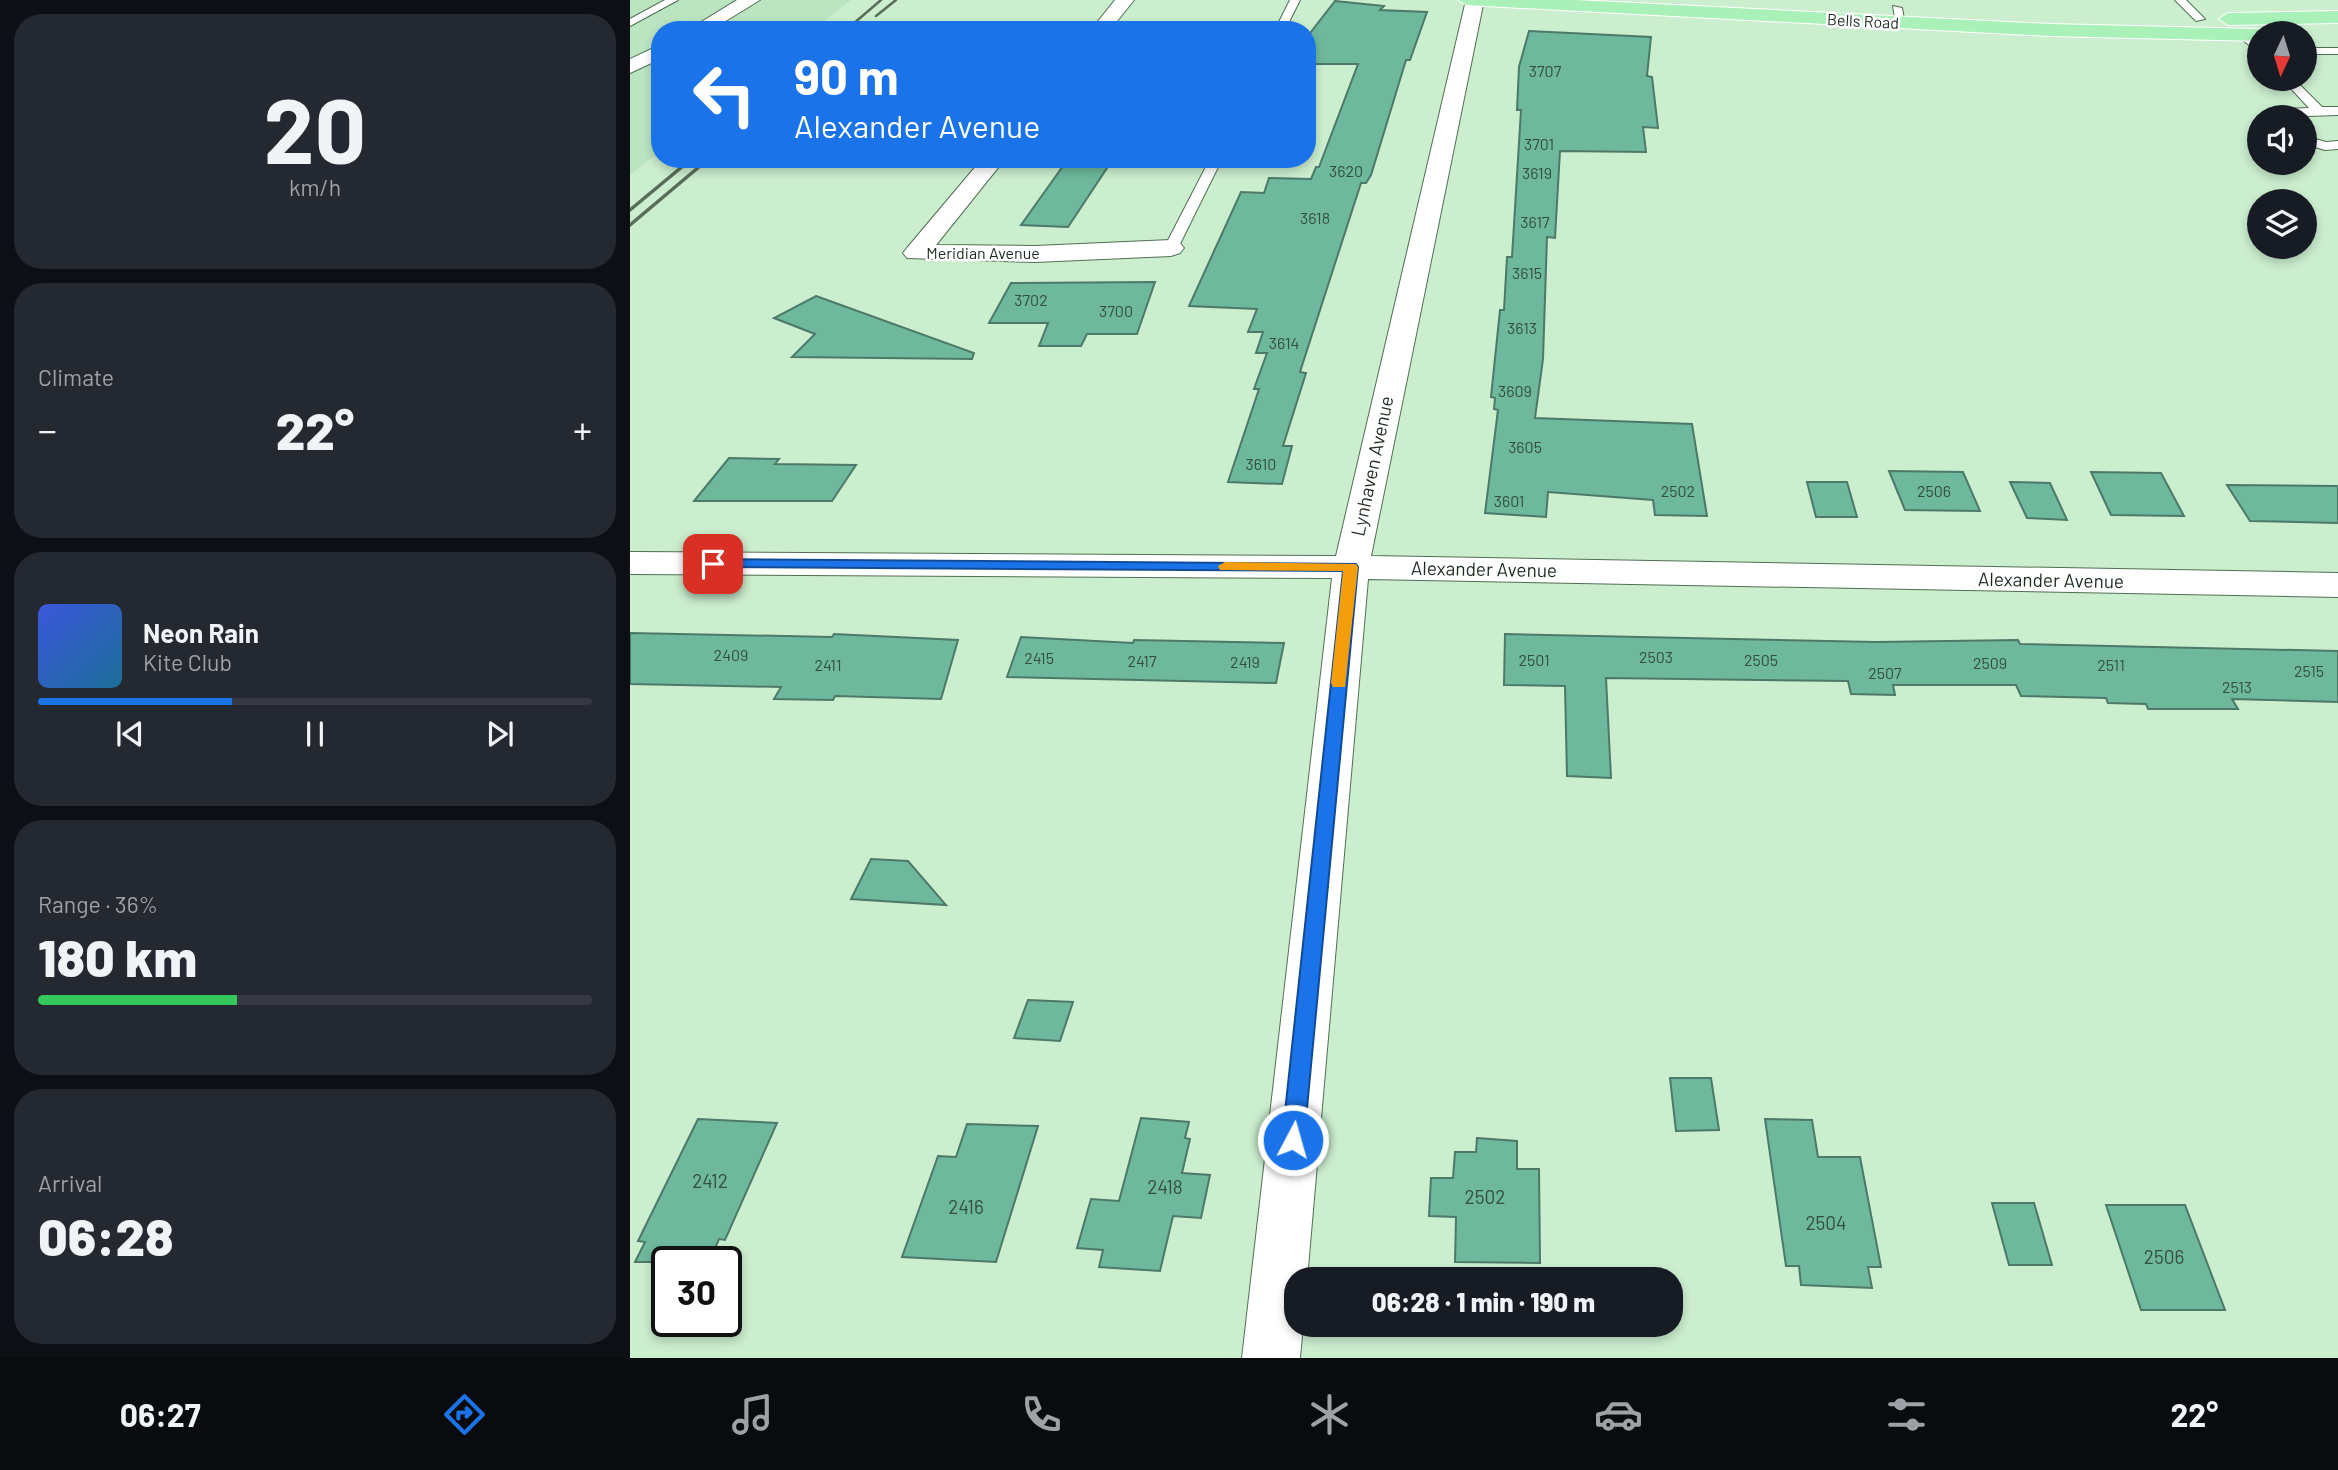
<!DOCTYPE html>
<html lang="en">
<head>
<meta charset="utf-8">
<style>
  :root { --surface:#171b24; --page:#242831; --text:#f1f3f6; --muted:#9ea1a6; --line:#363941; --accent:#1a73e8 }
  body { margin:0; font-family:Barlow,sans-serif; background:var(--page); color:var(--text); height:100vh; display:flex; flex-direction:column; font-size:26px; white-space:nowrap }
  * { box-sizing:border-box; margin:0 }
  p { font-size:23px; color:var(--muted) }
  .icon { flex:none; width:38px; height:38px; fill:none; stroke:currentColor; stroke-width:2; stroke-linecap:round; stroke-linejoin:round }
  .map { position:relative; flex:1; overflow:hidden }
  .details { display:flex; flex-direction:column; gap:14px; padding:14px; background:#0d0f14; width:630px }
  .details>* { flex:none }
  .banner { position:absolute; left:21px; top:21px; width:665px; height:147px; border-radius:28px; box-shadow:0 4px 10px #0003; background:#1a73e8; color:#fff; overflow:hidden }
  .needle { width:46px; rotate:184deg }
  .tools { position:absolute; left:1617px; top:21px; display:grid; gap:14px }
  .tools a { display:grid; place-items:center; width:70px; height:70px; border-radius:50%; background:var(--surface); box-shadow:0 4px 10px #0003; font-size:35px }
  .speed { position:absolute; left:21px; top:1246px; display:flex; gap:14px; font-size:35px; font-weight:700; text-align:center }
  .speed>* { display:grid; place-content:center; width:91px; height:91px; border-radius:50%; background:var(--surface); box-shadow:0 4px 10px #0003; line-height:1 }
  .speed .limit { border:4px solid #111; border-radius:10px; background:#fff; color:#111 }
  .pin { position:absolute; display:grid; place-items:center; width:60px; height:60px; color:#fff; margin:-30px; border-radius:14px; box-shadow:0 4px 10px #0006 }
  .me { position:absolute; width:77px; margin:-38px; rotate:6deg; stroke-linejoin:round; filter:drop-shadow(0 0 5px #0008) }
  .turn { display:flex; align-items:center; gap:24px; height:147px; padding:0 28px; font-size:32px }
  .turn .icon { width:91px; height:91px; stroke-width:2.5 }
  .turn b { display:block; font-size:49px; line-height:60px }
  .big { font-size:52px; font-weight:800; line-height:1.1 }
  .details .tile { flex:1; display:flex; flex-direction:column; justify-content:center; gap:10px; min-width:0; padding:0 24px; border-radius:28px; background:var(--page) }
  .details .dial { align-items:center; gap:0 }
  .dial b { font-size:91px; line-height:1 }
  .song { display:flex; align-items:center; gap:21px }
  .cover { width:84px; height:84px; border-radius:10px; background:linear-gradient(135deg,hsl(230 70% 55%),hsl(200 70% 35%)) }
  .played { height:7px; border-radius:4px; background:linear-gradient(90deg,var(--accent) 35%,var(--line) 35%) }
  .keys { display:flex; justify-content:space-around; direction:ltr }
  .heat { display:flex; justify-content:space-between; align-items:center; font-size:38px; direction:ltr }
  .charge { height:10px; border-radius:5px; background:linear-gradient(90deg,#34c759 36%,var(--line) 0) }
  .trip { position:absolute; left:654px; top:1267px; width:399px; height:70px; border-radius:28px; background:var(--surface); box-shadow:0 4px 10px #0003; font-weight:800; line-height:70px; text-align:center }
  .dock { display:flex; height:112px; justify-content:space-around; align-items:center; background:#090b0e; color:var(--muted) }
  .dock .icon { width:49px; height:49px }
  .dock .selected { color:var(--accent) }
  .dock b { font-size:32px; color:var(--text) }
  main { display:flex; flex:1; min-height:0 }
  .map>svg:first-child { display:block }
</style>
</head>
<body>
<main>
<section class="details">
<div class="tile dial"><b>20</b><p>km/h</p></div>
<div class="tile"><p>Climate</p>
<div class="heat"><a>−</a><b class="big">22°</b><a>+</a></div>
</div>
<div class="tile">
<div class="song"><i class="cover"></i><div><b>Neon Rain</b><p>Kite Club</p></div></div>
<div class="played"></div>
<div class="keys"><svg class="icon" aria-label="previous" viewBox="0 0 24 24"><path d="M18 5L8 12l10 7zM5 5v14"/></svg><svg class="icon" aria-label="pause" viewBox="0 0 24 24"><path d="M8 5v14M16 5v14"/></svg><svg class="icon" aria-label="next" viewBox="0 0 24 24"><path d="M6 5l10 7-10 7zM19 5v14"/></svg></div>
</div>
<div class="tile"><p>Range · 36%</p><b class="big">180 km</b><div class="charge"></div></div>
<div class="tile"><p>Arrival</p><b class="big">06:28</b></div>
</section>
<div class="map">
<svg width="1708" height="1358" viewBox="0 0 1708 1358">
  <rect width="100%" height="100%" fill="#cbeecf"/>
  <!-- built -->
  <polygon fill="#bbe4c1" points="0,0 221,0 183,30 30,30 30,152 0,175"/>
  <!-- building -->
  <g fill="#6eb89d" stroke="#4c7968" stroke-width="2">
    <polygon points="705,1 754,6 750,10 797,12 780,60 776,60 741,175 736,183 731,183 670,372 676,373 653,446 662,446 652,484 598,482 629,389 624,389 637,353 626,353 633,332 618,332 627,309 559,306 611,192 634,193 639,178 681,179 686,167 689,167 728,64 677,64 677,37"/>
    <polygon points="899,31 1021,37 1017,76 1022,77 1028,128 1013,127 1016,152 930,151 925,238 917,237 913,359 905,418 1062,424 1077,516 1025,515 1023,500 918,492 916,517 855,513 868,410 864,409 865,398 861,397 870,310 874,310 877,257 882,257 891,110 887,110 889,67"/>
    <polygon points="438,159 483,159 438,227 391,225"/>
    <polygon points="525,282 507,334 457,334 451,346 409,346 418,323 359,323 381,283"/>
    <polygon points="186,296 344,353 342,359 162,357 185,334 144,318"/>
    <polygon points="99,458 149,459 145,464 226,465 202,501 64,501"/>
    <polygon points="1259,471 1333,472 1350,511 1275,510"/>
    <polygon points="1461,472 1531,473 1554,516 1481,515"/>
    <polygon points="1177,482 1217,482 1227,517 1186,517"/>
    <polygon points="1380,482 1420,483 1437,520 1397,518"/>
    <polygon points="1597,485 1708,486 1708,523 1620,521"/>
    <polygon points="0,633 202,637 204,634 328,640 311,699 205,696 203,700 144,699 151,687 0,684"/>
    <polygon points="875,634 1246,642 1388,640 1390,644 1708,651 1708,702 1602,699 1608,709 1518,709 1516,704 1478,703 1476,698 1391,696 1386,685 1263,685 1265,695 1221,694 1218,681 976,678 981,778 937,776 935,686 874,685"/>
    <polygon points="391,637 503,643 504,640 654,643 646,683 377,677"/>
    <polygon points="241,859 278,861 316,905 221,899"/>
    <polygon points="398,1000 443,1002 430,1041 384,1038"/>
    <polygon points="1040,1078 1081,1078 1089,1130 1046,1131"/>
    <polygon points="511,1118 559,1122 555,1138 560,1139 552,1173 580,1175 571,1218 543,1216 530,1271 469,1267 473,1250 447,1248 461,1199 489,1201"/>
    <polygon points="68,1119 147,1123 95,1240 89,1239 79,1262 5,1262 15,1242 8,1241"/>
    <polygon points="1135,1119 1182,1120 1188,1157 1230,1157 1251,1267 1238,1267 1242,1288 1171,1285 1169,1266 1156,1266"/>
    <polygon points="337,1124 408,1126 366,1262 272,1257 308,1156 326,1157"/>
    <polygon points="847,1138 887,1141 887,1169 909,1169 910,1263 825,1262 826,1217 799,1216 801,1178 823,1178 825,1152 846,1152"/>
    <polygon points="1362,1203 1404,1203 1422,1265 1379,1265"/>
    <polygon points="1476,1205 1555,1205 1595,1310 1511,1310"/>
  </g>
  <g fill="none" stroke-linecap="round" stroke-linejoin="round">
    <!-- lane casing -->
    <g stroke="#506f54" stroke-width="2">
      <g id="lane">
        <polygon points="35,0 48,0 0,26 0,19"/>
        <polygon points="660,0 670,0 655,30 645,30"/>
        <polygon points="1545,0 1556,0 1575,19 1566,21"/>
        <polygon points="1263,6 1272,8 1275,25 1266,23"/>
        <polygon points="1609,33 1617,33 1629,44 1629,53 1609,37"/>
        <rect x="1675" y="48" width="33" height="6"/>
        <polygon points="1652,79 1664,79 1692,107 1708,107 1708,115 1644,117 1654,109 1679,108"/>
        <polygon points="1675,136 1696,142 1708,141 1708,149 1695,150 1675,144"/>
        <polygon points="580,159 592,159 548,248 546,251 536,251 534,248"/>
      </g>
    </g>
    <!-- street casing -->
    <g stroke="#506f54" stroke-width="2">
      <g id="street">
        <polygon points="107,0 130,0 81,30 58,30"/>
        <polygon points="485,0 504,0 480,30 461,30"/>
        <polygon points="836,0 854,0 741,556 1708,573 1708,597 738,579 677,1279 667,1279 667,1325 673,1325 670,1358 612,1358 702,578 0,574 0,552 706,556"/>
        <polygon points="30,45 30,59 0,73 0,59"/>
        <polygon points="352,159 375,159 306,245 405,246 541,240 550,243 554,248 550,253 541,256 405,262 277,258 273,253 277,248"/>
      </g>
    </g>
    <!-- primary casing -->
    <g stroke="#fff" stroke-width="2">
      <g id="primary">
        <polygon points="828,0 945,0 1420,24 1629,29 1637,33 1629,33 1629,41 1420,36 837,5"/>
        <polygon points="1708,11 1708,23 1598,25 1589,19 1598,13"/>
      </g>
    </g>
    <!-- lane -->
    <use href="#lane" fill="#fff" fill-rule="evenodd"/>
    <!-- street -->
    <use href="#street" fill="#fff" fill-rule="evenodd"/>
    <!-- primary -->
    <use href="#primary" fill="#a9f1b8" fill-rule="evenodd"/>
    <!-- rail-far1 -->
    <g stroke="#586d5a" stroke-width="2.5">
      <polyline points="246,16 266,0"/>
      <polyline points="216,30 251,0"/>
      <polyline points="57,162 61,159"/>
      <polyline points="74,162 78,159"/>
    </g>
    <!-- rail -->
    <g stroke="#586d5a" stroke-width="3.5">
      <polyline points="0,210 59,161"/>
      <polyline points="0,225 76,161"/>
    </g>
  </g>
  <!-- route -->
  <polygon fill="#1a73e8" stroke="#114b97" stroke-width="2" points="83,559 726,564 728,567 674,1140 671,1147 663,1150 656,1147 652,1140 713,571 78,567 76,564"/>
  <!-- slow -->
  <polygon fill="#f59e0b" points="595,562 726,564 728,567 715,687 703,687 701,683 713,571 590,570 588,566"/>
  <g text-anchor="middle" stroke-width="5" stroke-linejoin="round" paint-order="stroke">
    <!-- far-street labels -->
    <g font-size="16" fill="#1e2c20" stroke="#fff">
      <text transform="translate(1233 21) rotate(3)" y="6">Bells Road</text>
      <text x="353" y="259">Meridian Avenue</text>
    </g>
    <!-- number labels -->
    <g font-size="16" fill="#324f3f">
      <text x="915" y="77">3707</text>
      <text x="909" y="150">3701</text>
      <text x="716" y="177">3620</text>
      <text x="907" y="179">3619</text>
      <text x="685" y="224">3618</text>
      <text x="905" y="228">3617</text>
      <text x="897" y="279">3615</text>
      <text x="401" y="306">3702</text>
      <text x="486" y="317">3700</text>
      <text x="892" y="334">3613</text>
      <text x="654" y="349">3614</text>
      <text x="885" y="397">3609</text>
      <text x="895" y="453">3605</text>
      <text x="631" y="470">3610</text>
      <text x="1048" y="497">2502</text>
      <text x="1304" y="497">2506</text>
      <text x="879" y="507">3601</text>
      <text x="101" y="661">2409</text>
      <text x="1026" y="663">2503</text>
      <text x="409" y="664">2415</text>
      <text x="904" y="666">2501</text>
      <text x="1131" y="666">2505</text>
      <text x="512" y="667">2417</text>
      <text x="615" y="668">2419</text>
      <text x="1360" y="669">2509</text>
      <text x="198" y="671">2411</text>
      <text x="1481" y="671">2511</text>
      <text x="1679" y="677">2515</text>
      <text x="1255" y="679">2507</text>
      <text x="1607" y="693">2513</text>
    </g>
    <!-- street labels -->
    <g font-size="19" fill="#1e2c20" stroke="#fff">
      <text transform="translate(742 466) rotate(-78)" y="7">Lynhaven Avenue</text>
      <text transform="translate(854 569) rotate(1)" y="7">Alexander Avenue</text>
      <text transform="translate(1421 580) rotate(1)" y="7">Alexander Avenue</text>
    </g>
    <!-- near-number labels -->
    <g font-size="19" fill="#324f3f">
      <text x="80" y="1188">2412</text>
      <text x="535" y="1194">2418</text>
      <text x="855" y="1204">2502</text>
      <text x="336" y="1214">2416</text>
      <text x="1196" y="1230">2504</text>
      <text x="1534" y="1264">2506</text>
    </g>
  </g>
</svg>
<div class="tools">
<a><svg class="needle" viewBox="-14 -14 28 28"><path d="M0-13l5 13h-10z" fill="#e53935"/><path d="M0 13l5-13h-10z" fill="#9ea1a6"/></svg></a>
<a><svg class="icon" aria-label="sound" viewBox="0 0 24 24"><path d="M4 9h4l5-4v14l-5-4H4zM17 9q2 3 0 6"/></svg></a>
<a><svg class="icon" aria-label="layers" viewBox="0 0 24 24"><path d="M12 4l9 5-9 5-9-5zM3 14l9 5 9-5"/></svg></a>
</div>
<div class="speed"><div class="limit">30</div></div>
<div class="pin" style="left:83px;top:564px;background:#d93025"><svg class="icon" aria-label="arrive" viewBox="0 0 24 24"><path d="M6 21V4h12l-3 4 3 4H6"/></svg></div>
<svg class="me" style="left:663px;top:1140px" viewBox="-20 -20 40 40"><circle r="17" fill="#1a73e8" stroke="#fff" stroke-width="3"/><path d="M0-11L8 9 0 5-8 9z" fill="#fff"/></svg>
<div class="trip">06:28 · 1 min · 190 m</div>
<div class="banner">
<div class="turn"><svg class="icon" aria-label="left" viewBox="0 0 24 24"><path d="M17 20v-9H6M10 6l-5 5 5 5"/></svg><div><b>90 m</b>Alexander Avenue</div></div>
</div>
</div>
</main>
<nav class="dock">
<b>06:27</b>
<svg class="icon selected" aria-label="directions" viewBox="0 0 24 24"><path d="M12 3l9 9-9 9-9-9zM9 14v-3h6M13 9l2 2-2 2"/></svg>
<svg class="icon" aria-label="music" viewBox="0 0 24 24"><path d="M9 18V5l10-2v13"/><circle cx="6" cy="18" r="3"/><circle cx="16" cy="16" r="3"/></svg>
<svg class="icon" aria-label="phone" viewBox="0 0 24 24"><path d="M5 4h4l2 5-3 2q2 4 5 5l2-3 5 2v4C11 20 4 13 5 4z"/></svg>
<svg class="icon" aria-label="climate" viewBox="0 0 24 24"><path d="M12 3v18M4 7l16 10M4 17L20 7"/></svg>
<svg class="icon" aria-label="car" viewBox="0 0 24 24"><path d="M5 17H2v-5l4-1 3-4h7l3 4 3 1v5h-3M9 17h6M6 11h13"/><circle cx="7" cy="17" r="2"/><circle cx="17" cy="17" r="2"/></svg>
<svg class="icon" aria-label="filters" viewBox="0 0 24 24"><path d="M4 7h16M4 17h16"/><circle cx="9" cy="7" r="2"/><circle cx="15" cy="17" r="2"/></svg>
<b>22°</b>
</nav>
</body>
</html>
